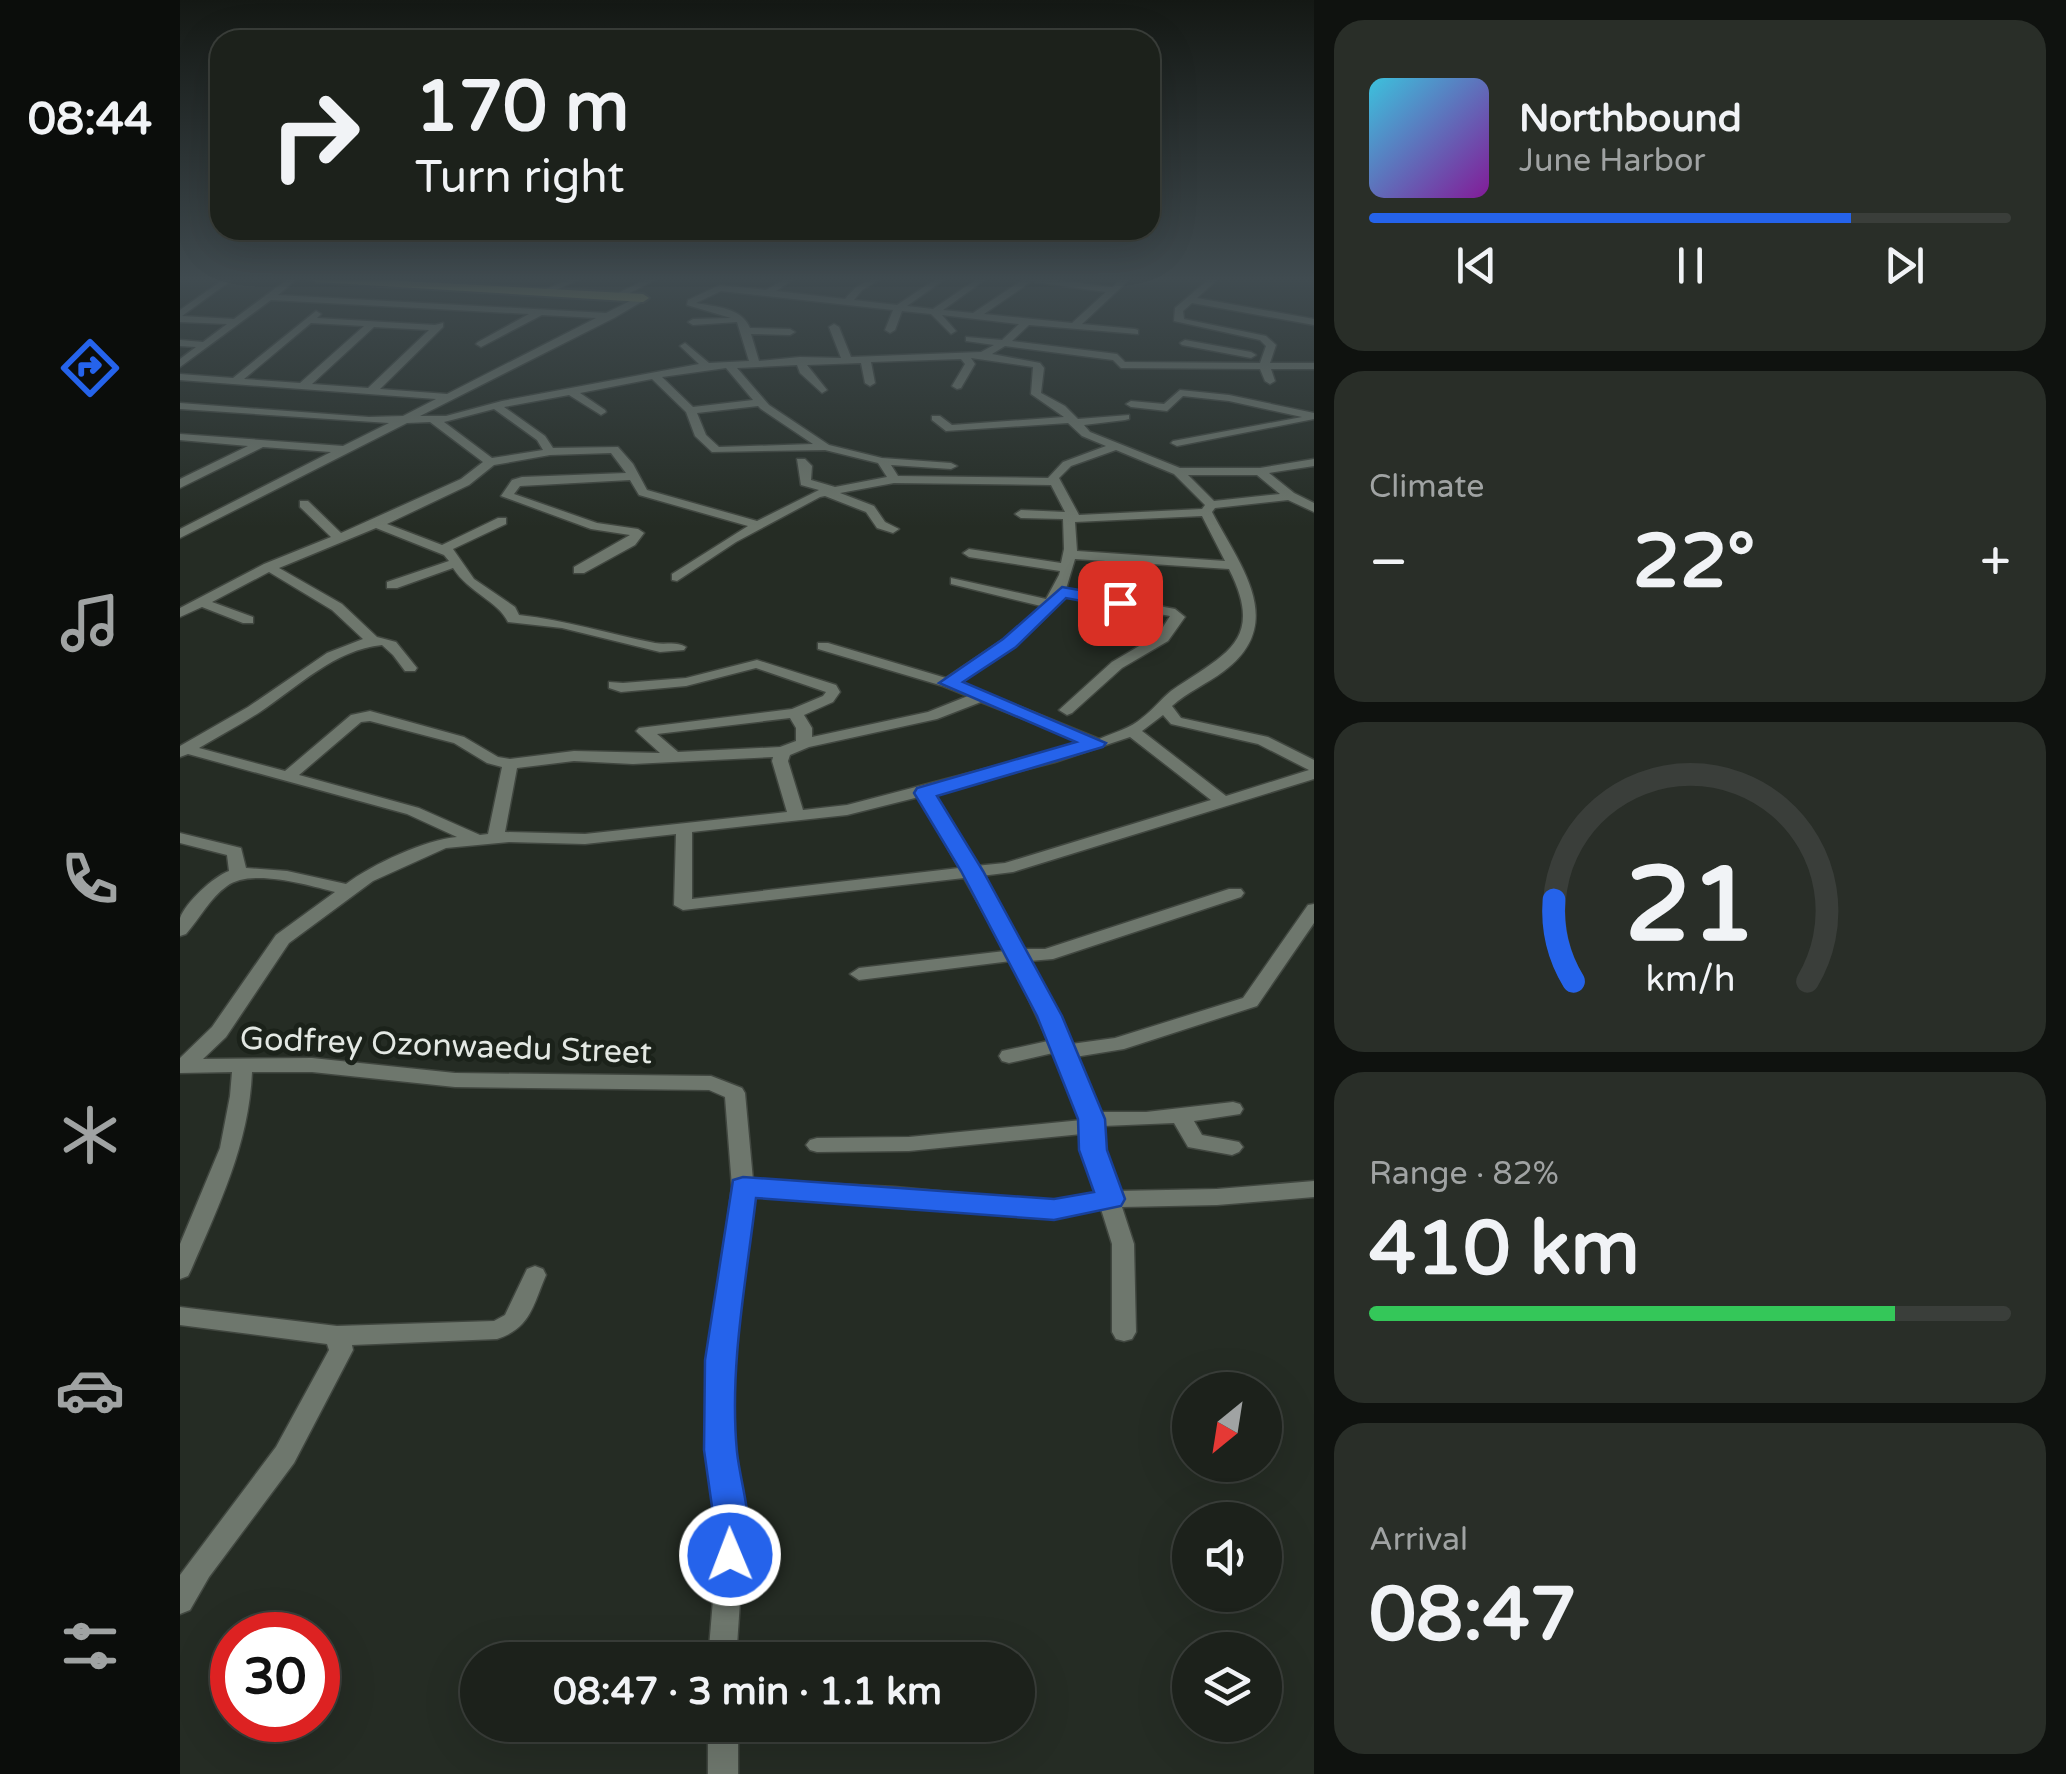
<!DOCTYPE html>
<html lang="en">
<head>
<meta charset="utf-8">
<style>
  :root { --surface:#1c211b; --page:#292e28; --text:#f1f3f6; --muted:#a0a3a3; --line:#3a3e3a; --accent:#2563eb }
  body { margin:0; font-family:"Varela Round",sans-serif; background:var(--page); color:var(--text); height:100vh; display:flex; flex-direction:column; font-size:38px; white-space:nowrap }
  * { box-sizing:border-box; margin:0 }
  p { font-size:32px; color:var(--muted) }
  .icon { flex:none; width:55px; height:55px; fill:none; stroke:currentColor; stroke-width:2; stroke-linecap:round; stroke-linejoin:round }
  .map { position:relative; flex:1; overflow:hidden }
  .sheet { display:flex; flex-direction:column; gap:20px; padding:20px; background:#0f120f; width:752px }
  .sheet>* { flex:none }
  .guide { position:absolute; left:30px; top:30px; width:950px; height:210px; border-radius:30px; box-shadow:0 10px 40px #0002,0 0 0 2px var(--line); background:#1c211b; color:var(--text); overflow:hidden }
  .needle { width:65px; rotate:210deg }
  .buttons { position:absolute; left:992px; top:1372px; display:grid; gap:20px }
  .buttons a { display:grid; place-items:center; width:110px; height:110px; border-radius:50%; background:var(--surface); box-shadow:0 10px 40px #0002,0 0 0 2px var(--line); font-size:50px }
  .speed { position:absolute; left:30px; top:1612px; display:flex; gap:20px; font-size:50px; font-weight:700; text-align:center }
  .speed>* { display:grid; place-content:center; width:130px; height:130px; border-radius:50%; background:var(--surface); box-shadow:0 10px 40px #0002,0 0 0 2px var(--line); line-height:1 }
  .speed .limit { border:15px solid #d22; background:#fff; color:#111 }
  .pin { position:absolute; display:grid; place-items:center; width:85px; height:85px; color:#fff; margin:-42px; border-radius:20px; box-shadow:0 5px 15px #0006 }
  .me { position:absolute; width:110px; margin:-55px; rotate:359deg; stroke-linejoin:round; filter:drop-shadow(0 0 8px #0008) }
  .turn { display:flex; align-items:center; gap:35px; height:210px; padding:0 40px; font-size:45px }
  .turn .icon { width:130px; height:130px; stroke-width:2.5 }
  .turn b { display:block; font-size:70px; line-height:85px }
  .big { font-size:75px; font-weight:700; line-height:1.1 }
  .sheet .tile { flex:1; display:flex; flex-direction:column; justify-content:center; gap:15px; min-width:0; padding:0 35px; border-radius:30px; background:var(--page) }
  .sheet .dial { align-items:center; gap:0 }
  .dial svg { height:260px; overflow:visible; fill:none; stroke:var(--line); stroke-width:7; stroke-linecap:round; text-anchor:middle }
  .dial text { fill:var(--text); stroke:none }
  .song { display:flex; align-items:center; gap:30px }
  .cover { width:120px; height:120px; border-radius:15px; background:linear-gradient(135deg,hsl(190 70% 55%),hsl(290 70% 35%)) }
  .played { height:10px; border-radius:5px; background:linear-gradient(90deg,var(--accent) 75%,var(--line) 75%) }
  .keys { display:flex; justify-content:space-around; direction:ltr }
  .heat { display:flex; justify-content:space-between; align-items:center; font-size:55px; direction:ltr }
  .charge { height:15px; border-radius:8px; background:linear-gradient(90deg,#34c759 82%,var(--line) 0) }
  .trip { position:absolute; left:280px; top:1642px; width:575px; height:100px; border-radius:50px; background:var(--surface); box-shadow:0 10px 40px #0002,0 0 0 2px var(--line); font-weight:700; line-height:100px; text-align:center }
  main { display:flex; flex:1; min-height:0 }
  .dock { display:flex; flex-direction:column; width:180px; justify-content:space-around; align-items:center; background:#0b0d0b; color:var(--muted) }
  .dock .icon { width:70px; height:70px }
  .dock .active { color:var(--accent) }
  .dock b { font-size:45px; color:var(--text) }
  .map>svg:first-child { display:block }
</style>
</head>
<body>
<main>
<nav class="dock">
<b>08:44</b>
<svg class="icon active" aria-label="directions" viewBox="0 0 24 24"><path d="M12 3l9 9-9 9-9-9zM9 14v-3h6M13 9l2 2-2 2"/></svg>
<svg class="icon" aria-label="music" viewBox="0 0 24 24"><path d="M9 18V5l10-2v13"/><circle cx="6" cy="18" r="3"/><circle cx="16" cy="16" r="3"/></svg>
<svg class="icon" aria-label="phone" viewBox="0 0 24 24"><path d="M5 4h4l2 5-3 2q2 4 5 5l2-3 5 2v4C11 20 4 13 5 4z"/></svg>
<svg class="icon" aria-label="climate" viewBox="0 0 24 24"><path d="M12 3v18M4 7l16 10M4 17L20 7"/></svg>
<svg class="icon" aria-label="car" viewBox="0 0 24 24"><path d="M5 17H2v-5l4-1 3-4h7l3 4 3 1v5h-3M9 17h6M6 11h13"/><circle cx="7" cy="17" r="2"/><circle cx="17" cy="17" r="2"/></svg>
<svg class="icon" aria-label="filters" viewBox="0 0 24 24"><path d="M4 7h16M4 17h16"/><circle cx="9" cy="7" r="2"/><circle cx="15" cy="17" r="2"/></svg>
</nav>
<div class="map">
<svg width="1134" height="1774" viewBox="0 0 1134 1774">
  <rect width="100%" height="100%" fill="#252c24"/>
  <g fill="none" stroke-linecap="round" stroke-linejoin="round">
    <!-- minor casing -->
    <g stroke="#414740" stroke-width="3">
      <g id="minor">
        <path d="M44 279H53L2 316 54 319 108 279H117L98 295 426 313 460 296 468 298 434 318 240 416H266L322 401 519 364 500 346 505 343 529 363 569 361 557 322 513 325 508 322 513 319 551 318 507 305 508 300 540 285 586 290 605 279H614L596 291 665 299C676 286 684 279 701 279L682 290 674 300 717 305 756 279H765L727 306 753 309 797 279H806L763 310 793 313 844 279H870L932 287 941 279H950L902 324 955 329 958 330V334L849 325 832 341 937 354 945 362 1080 363 1086 346 1080 340 994 321 995 308 1029 279H1038L1017 298 1134 319V325L1012 303 1003 311 1004 319 1086 336 1096 345 1090 363H1134V369H1091L1095 381 1090 384 1085 381 1080 369 941 368 933 360 825 346 812 354 860 363 864 368 861 393 885 406 898 419 949 415V419L945 420 904 425 910 432 1000 468H1080L1134 459V466L1089 473 1114 493 1134 503V512L1108 500 1035 508 1032 512C1060 566 1108 623 1044 671 1027 684 1007 692 992 706L1001 718 1088 737 1134 760V779L833 872 801 876 842 949H865L1049 889H1061L1064 893 1061 897 873 959 849 961 891 1044 935 1038 1063 998 1128 905 1134 904V923L1077 1006 944 1049 895 1057 919 1112H966L1053 1102 1060 1104 1063 1109 1060 1114 1014 1121 1022 1135 1059 1142 1063 1147 1059 1152 1052 1155 1008 1147 994 1123 923 1126 924 1150 937 1191 1037 1189 1134 1181V1197L1037 1205 942 1207 954 1244 956 1332 952 1339 944 1341 936 1339 932 1332V1244L921 1209 874 1218 715 1203 573 1195 553 1360 554 1450 565 1528 556 1660H528L539 1528 528 1450 529 1360 552 1187 545 1097 529 1090 275 1087 132 1072H72C69 1144 39 1205 11 1270L8 1276 0 1279V1244L40 1148 50 1096 52 1072 0 1073V1058L32 1027 96 935 155 892C128 885 71 868 47 886 30 898 20 918 6 934L0 936C0 934 0 919 0 918 6 902 33 877 49 871L47 855 0 843V833L61 848 66 868 107 871 166 884C193 864 244 840 277 837L227 814 8 754 0 757V746L68 707 147 653 183 639 152 610 89 572 32 602 73 617V623H63L22 607 0 617V608L84 564 151 537 120 507V501H128L161 533 281 479 303 462 250 422 227 423 0 538V529L151 452 83 447 0 488V479L68 446 0 440V434L163 446 209 423 0 409V403L189 417 223 416 256 399 0 380V374L53 378 136 311 141 314 137 318 255 325 263 323V327L200 389 267 394 416 318 362 315 301 347 296 344 298 342 349 314 91 300 0 367V359L16 347 0 346V340L23 342 47 324 0 322V310ZM852 281 854 282 926 292 892 323 804 314ZM541 291 713 310 705 330 710 333 715 330 722 311 751 314 771 334 776 331 762 315 839 324 822 340 786 337V341L814 345 801 352 671 357 659 327 654 324 649 327 661 358 620 357 579 361 571 334 610 335 615 332 610 329 570 328C561 307 536 307 516 303ZM131 323 184 326 120 383 64 379ZM194 327 249 330 188 388 132 384ZM791 358 853 367 851 394 884 417 772 425 760 416H752V420L766 431 888 423 902 436 926 446 883 462 868 478 718 476 711 465 771 469 777 466 771 463 702 458 649 445 589 405 557 368 617 365 620 373 642 393 647 390 627 365 681 363 685 383 690 386 695 383 691 362 781 359 785 364 772 386 777 389 781 388 795 364ZM546 368 573 400 513 407 482 377ZM472 379 506 412 515 436 532 452 645 450 698 463 707 477 655 487 631 480 632 466 625 459H617L621 485 639 490 577 521 467 490 453 464 438 447 373 448 365 436 324 407 389 395 421 415 426 412 425 410 400 393ZM578 406 581 409 633 444 539 447 526 435 517 413ZM314 409 357 440 363 450 312 458 264 422ZM936 450 994 474 1025 505 1022 509 899 515 879 478 891 466ZM431 453 446 473 342 477 332 480 321 496 411 529 450 535 394 567V573H404L455 545 464 533 458 529 417 523 334 494 340 486 450 480 459 495 568 526 492 574V580L497 581 556 542 640 497 645 496 686 512 697 528 713 533 719 529 705 522 694 506 660 493 714 483 871 485 885 512 841 510 835 514 841 518 883 519 884 549 881 563 789 549 783 553 789 557 880 571 879 575 866 599 771 578V584L861 606 833 633 766 678 648 643H638V649L763 686 788 696 748 712 632 737V728L624 715 653 702 660 692 656 685 577 660 506 678 443 683 429 682V688L441 692 506 686 576 668 646 692 643 696 612 709 459 728 456 731 459 734 480 753 394 751 330 759 318 757 284 737 190 711 171 715 105 771 19 748C39 736 60 725 80 712 119 686 154 650 202 645L213 655 225 671H235L237 668 216 642 197 637 162 604 99 568 196 528 264 555 269 561 207 582V588H217L273 568C289 593 318 601 328 622L382 628 480 652 504 650 506 647C496 641 487 645 475 643 429 634 386 620 339 615L335 607 294 579 273 549 326 524V518H318L262 545 207 524 289 485 314 465 370 455ZM1008 475H1077L1100 494 1034 501ZM1022 516 1045 561 897 551 895 522ZM895 559 1049 569C1086 642 1044 654 991 691 981 699 973 710 962 718 951 728 933 733 919 739L779 682C818 658 857 634 882 596L990 616 978 635 932 662 879 710 887 715 892 713 942 668 988 641 1005 617 995 609 886 589ZM801 702 904 743 667 805 623 810 608 761 610 755 629 747 757 719ZM983 715 991 724 1078 744 1129 770 1046 796 962 731ZM610 718 616 728V741L600 747 498 752 477 734ZM190 721 274 743 307 763 322 767 308 834 300 835 239 808 119 775 181 722ZM950 737 1031 800 825 863 795 866 753 793 875 762ZM593 757 592 761 607 812 405 834 325 832 337 768 394 761 453 764ZM739 797 779 868 512 899V832L667 815ZM496 834 494 905 503 910 784 878 825 951 679 968 670 974 679 980 831 961 868 1041 822 1051 819 1056 822 1061 829 1063 873 1053 902 1120 729 1137 637 1138 630 1140 626 1145 630 1150 637 1152 729 1151 902 1134V1150L916 1194 874 1202 715 1187 573 1180 565 1093 562 1088 531 1076 275 1073 132 1058 23 1059 46 1037 109 943 193 881 266 848 329 842 405 844Z"/>
        <polygon points="390,279 401,279 369,293 361,291"/>
        <polygon points="467,279 477,279 442,297 434,295"/>
        <polygon points="1005,340 1071,352 1076,355 1071,358 1002,345 1000,343"/>
        <polygon points="1000,390 1049,395 1134,413 1134,419 997,446 991,443 993,441 1122,417 1049,401 1003,396 987,411 951,407 946,404 951,401 984,404"/>
        <path d="M355 1266 363 1269 366 1275C353 1305 351 1328 317 1339L172 1345 173 1350 114 1463 29 1577 10 1610 0 1614V1575L96 1447 149 1350 147 1344 0 1325V1307L157 1326 314 1321 325 1315 347 1269Z"/>
        <rect x="528" y="1725" width="30" height="49"/>
      </g>
    </g>
    <!-- major casing -->
    <g stroke="#414740" stroke-width="4">
      <polygon id="major" points="130,279 187,279 463,294 469,298 463,302 136,282"/>
    </g>
    <!-- minor -->
    <use href="#minor" fill="#6e776d" fill-rule="evenodd"/>
    <!-- major -->
    <use href="#major" fill="#a1a566" fill-rule="evenodd"/>
  </g>
  <!-- sky -->
  <linearGradient id="sky" x2="0" y2="1"><stop stop-color="#141814"/><stop offset="0.53" stop-color="#404b50"/><stop offset="1" stop-color="#404b50" stop-opacity="0"/></linearGradient>
  <rect width="1134" height="527" fill="url(#sky)"/>
  <!-- route -->
  <path fill="#2563eb" stroke="#184099" stroke-width="2.5" d="M882 587 940 597 948 603 940 608 886 598 836 647 783 682 926 743 923 747 757 796 803 871 882 1016 925 1119 927 1150 945 1199 941 1206 874 1220 576 1198C566 1282 549 1368 557 1452 561 1489 578 1531 562 1566L550 1571 537 1566 532 1555 535 1528 524 1450 525 1360 553 1180 563 1177 874 1199 914 1192 899 1150 898 1119 857 1016 781 871 734 793 737 788 896 742 759 683 823 639Z"/>
  <g text-anchor="middle" stroke-width="10" stroke-linejoin="round" paint-order="stroke">
    <!-- street labels -->
    <g font-size="32" fill="#e3e8e3" stroke="#1b221a">
      <text transform="translate(266 1045) rotate(2)" y="11">Godfrey Ozonwaedu Street</text>
    </g>
  </g>
</svg>
<div class="buttons">
<a><svg class="needle" viewBox="-14 -14 28 28"><path d="M0-13l5 13h-10z" fill="#e53935"/><path d="M0 13l5-13h-10z" fill="#a0a3a3"/></svg></a>
<a><svg class="icon" aria-label="sound" viewBox="0 0 24 24"><path d="M4 9h4l5-4v14l-5-4H4zM17 9q2 3 0 6"/></svg></a>
<a><svg class="icon" aria-label="layers" viewBox="0 0 24 24"><path d="M12 4l9 5-9 5-9-5zM3 14l9 5 9-5"/></svg></a>
</div>
<div class="speed"><div class="limit">30</div></div>
<div class="pin" style="left:940px;top:603px;background:#d93025"><svg class="icon" aria-label="arrive" viewBox="0 0 24 24"><path d="M6 21V4h12l-3 4 3 4H6"/></svg></div>
<svg class="me" style="left:550px;top:1555px" viewBox="-20 -20 40 40"><circle r="17" fill="#2563eb" stroke="#fff" stroke-width="3"/><path d="M0-11L8 9 0 5-8 9z" fill="#fff"/></svg>
<div class="trip">08:47 · 3 min · 1.1 km</div>
<div class="guide">
<div class="turn"><svg class="icon" aria-label="right" viewBox="0 0 24 24"><path d="M7 20v-9h11M14 6l5 5-5 5"/></svg><div><b>170 m</b>Turn right</div></div>
</div>
</div>
<section class="sheet">
<div class="tile">
<div class="song"><i class="cover"></i><div><b>Northbound</b><p>June Harbor</p></div></div>
<div class="played"></div>
<div class="keys"><svg class="icon" aria-label="previous" viewBox="0 0 24 24"><path d="M18 5L8 12l10 7zM5 5v14"/></svg><svg class="icon" aria-label="pause" viewBox="0 0 24 24"><path d="M8 5v14M16 5v14"/></svg><svg class="icon" aria-label="next" viewBox="0 0 24 24"><path d="M6 5l10 7-10 7zM19 5v14"/></svg></div>
</div>
<div class="tile"><p>Climate</p>
<div class="heat"><a>−</a><b class="big">22°</b><a>+</a></div>
</div>
<div class="tile dial"><svg viewBox="0 0 100 80">
<path d="M14 69A42 42 0 1 1 86 69"/>
<path d="M14 69A42 42 0 0 1 8 44" stroke="#2563eb"/>
<text x="50" y="56" font-size="32" font-weight="700">21</text>
<text x="50" y="72" font-size="11">km/h</text>
</svg></div>
<div class="tile"><p>Range · 82%</p><b class="big">410 km</b><div class="charge"></div></div>
<div class="tile"><p>Arrival</p><b class="big">08:47</b></div>
</section>
</main>
</body>
</html>
